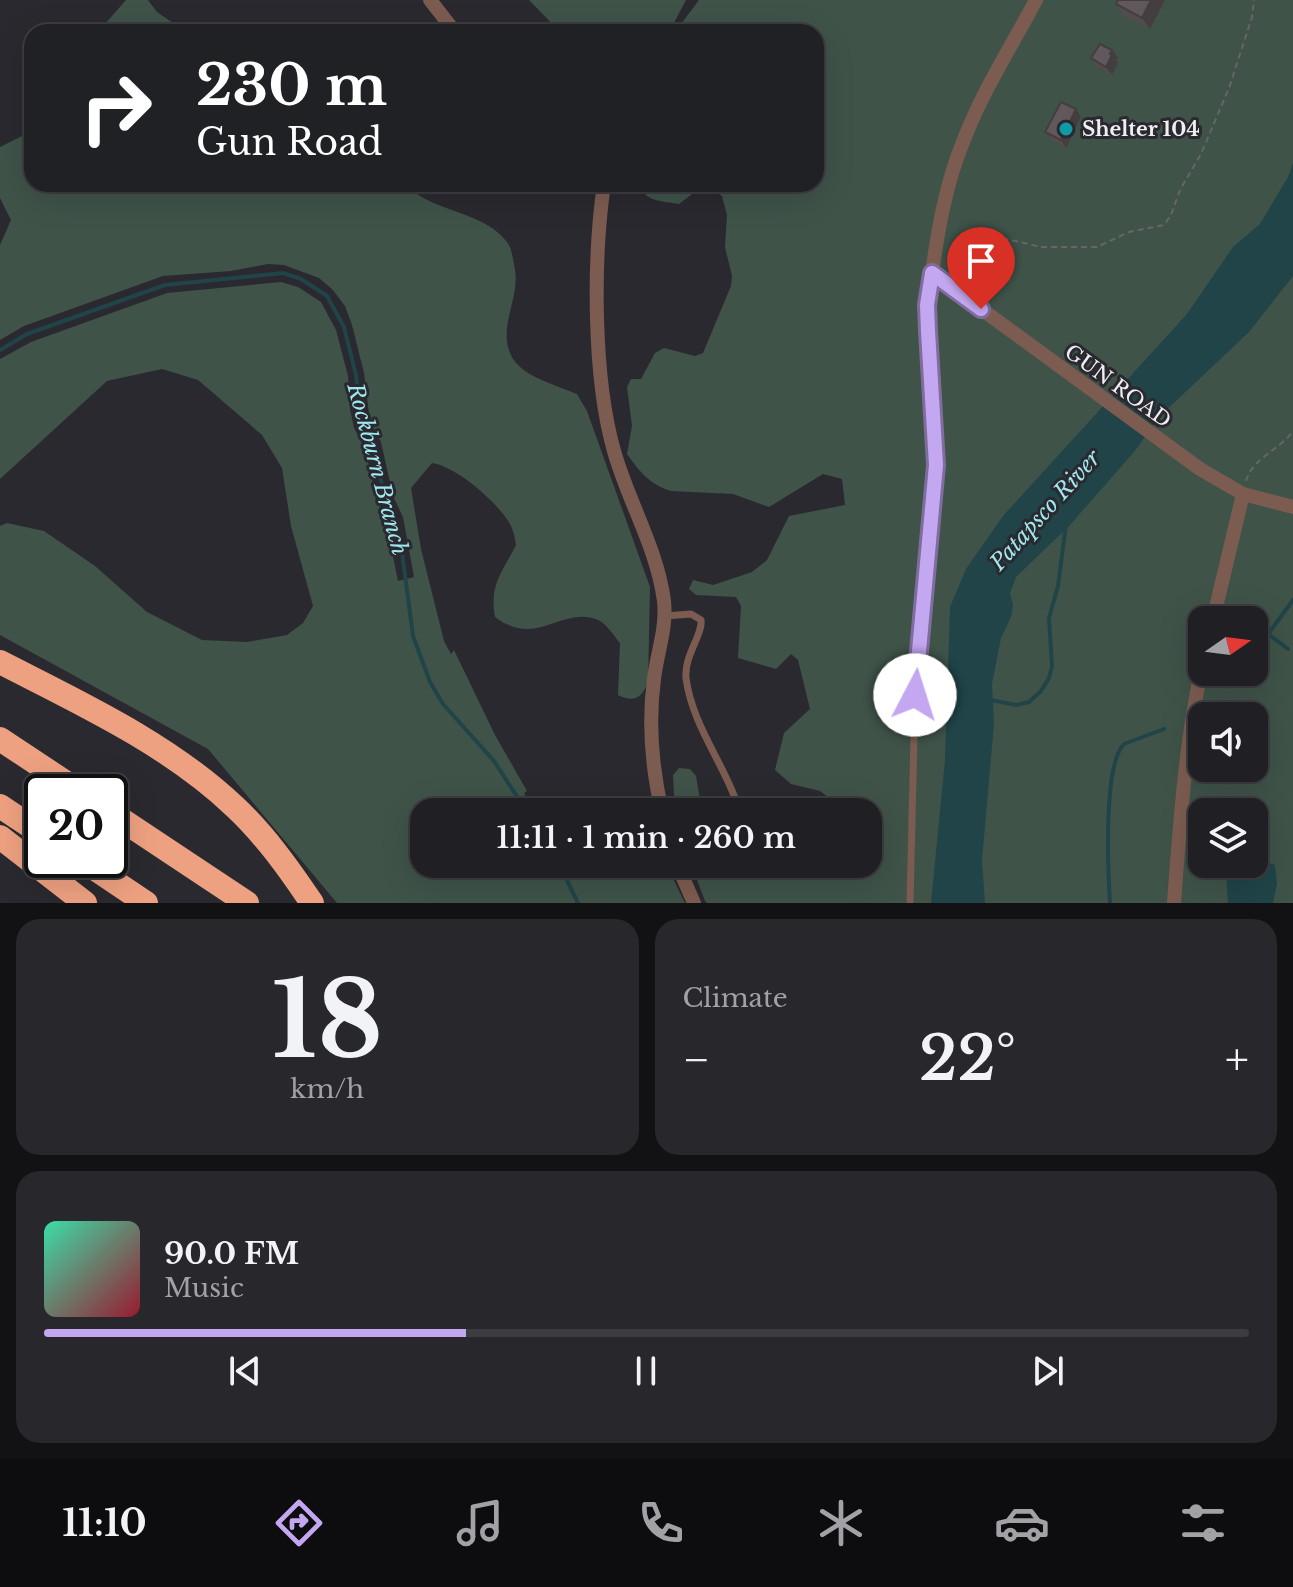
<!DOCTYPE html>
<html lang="en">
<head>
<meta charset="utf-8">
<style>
  :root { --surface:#201f23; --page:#28272b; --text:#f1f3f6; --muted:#a2a2a6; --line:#3d3d41; --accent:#c4a7f1 }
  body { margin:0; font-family:"Libre Baskerville",serif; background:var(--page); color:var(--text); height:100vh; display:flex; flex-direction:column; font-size:30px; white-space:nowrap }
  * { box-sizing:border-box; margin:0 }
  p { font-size:26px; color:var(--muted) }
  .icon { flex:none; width:44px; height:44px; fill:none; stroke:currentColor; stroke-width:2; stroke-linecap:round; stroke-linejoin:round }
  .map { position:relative; height:903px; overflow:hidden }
  .panel { display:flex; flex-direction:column; gap:16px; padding:16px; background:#121113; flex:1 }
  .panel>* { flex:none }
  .hud { position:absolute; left:24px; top:24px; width:800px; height:168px; border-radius:24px; box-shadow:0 8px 32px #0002,0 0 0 2px var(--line); background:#202124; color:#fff; overflow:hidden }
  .needle { width:52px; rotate:76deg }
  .fabs { position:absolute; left:1188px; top:606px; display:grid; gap:16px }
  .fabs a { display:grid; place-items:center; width:80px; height:80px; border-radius:16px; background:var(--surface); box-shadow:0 8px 32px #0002,0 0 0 2px var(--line); font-size:40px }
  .speed { position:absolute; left:24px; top:774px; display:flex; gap:16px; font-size:40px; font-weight:700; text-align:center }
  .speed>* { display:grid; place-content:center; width:104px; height:104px; border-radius:50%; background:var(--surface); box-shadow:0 8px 32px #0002,0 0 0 2px var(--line); line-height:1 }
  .speed .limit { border:4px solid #111; border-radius:12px; background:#fff; color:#111 }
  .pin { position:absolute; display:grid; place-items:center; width:68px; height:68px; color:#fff; margin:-82px -34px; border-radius:50% 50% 50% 0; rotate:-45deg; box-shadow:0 0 8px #0007 }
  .pin .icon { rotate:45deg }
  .me { position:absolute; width:88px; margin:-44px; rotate:5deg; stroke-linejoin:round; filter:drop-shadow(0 0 6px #0008) }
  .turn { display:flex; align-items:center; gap:28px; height:168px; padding:0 40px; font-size:36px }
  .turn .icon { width:104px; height:104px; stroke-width:2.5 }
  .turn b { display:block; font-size:56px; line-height:68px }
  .big { font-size:60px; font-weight:600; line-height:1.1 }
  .panel .card { flex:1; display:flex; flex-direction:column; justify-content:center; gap:12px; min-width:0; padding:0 28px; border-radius:24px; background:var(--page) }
  .panel .dial { align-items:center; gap:0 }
  .dial b { font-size:104px; line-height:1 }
  .song { display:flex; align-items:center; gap:24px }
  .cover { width:96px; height:96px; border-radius:12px; background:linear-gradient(135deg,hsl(160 70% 55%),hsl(350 70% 35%)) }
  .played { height:8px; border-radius:4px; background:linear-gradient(90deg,var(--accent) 35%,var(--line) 35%) }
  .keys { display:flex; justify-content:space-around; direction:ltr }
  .heat { display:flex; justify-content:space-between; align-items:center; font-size:44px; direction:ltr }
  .panel .tiles { flex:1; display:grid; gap:16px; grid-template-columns:1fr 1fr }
  .card:last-child { grid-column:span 2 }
  .trip { position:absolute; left:410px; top:798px; width:472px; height:80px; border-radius:24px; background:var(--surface); box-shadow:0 8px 32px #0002,0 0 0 2px var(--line); font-weight:600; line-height:80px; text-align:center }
  .menu { display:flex; height:128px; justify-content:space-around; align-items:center; background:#0d0c0e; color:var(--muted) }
  .menu .icon { width:56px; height:56px }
  .menu .selected { color:var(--accent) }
  .menu b { font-size:36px; color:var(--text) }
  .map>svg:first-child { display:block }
</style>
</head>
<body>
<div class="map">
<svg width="1293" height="903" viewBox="0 0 1293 903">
  <rect width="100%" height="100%" fill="#2a292f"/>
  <!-- green -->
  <g fill="#3f5349" fill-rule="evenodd">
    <polygon points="126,0 148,0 157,12 186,32 98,32"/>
    <polygon points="529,0 686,0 669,32 560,32"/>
    <path d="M699 0H1293V903H707L705 901 691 864H868V812H827L828 797 820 791 791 784 775 770 784 733 810 709 798 660 791 654 776 669 738 658 741 606 736 597 696 595 689 589 693 580 713 585 752 572 767 560 789 516 845 505 842 479 823 474 769 507 733 494 671 491C649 484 640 472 627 454L632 426 627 387 631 379H641L655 353 664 348 695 356 703 353 731 286 732 276 725 247 727 215 722 196 705 184 679 204C662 201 645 202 638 184H816V32H675ZM1202 620H1254V672H1202ZM1202 716H1254V768H1202ZM1202 812H1254V864H1202Z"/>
    <path d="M24 135 32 139V184H405C432 213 482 210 506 241 512 247 512 256 514 264 518 282 514 295 510 312 495 370 533 376 577 394L587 411 650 587 648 682C642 698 634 703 618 695L620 643C614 636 607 624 598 620 562 605 537 649 495 617 489 585 502 573 516 545 515 539 514 532 511 526 500 504 456 466 432 463L411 488 421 549 444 641 451 654 454 650 495 735 527 791 524 793 533 812H424V864H666L685 903H337L208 749 0 635V526L7 523 44 531 95 566 147 612 202 640 247 642 287 635 303 623 313 606 291 526 282 468 262 435 198 380 162 369 107 381 0 479V359L31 342 167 293 281 282 298 287 321 302 336 330 348 376 350 409 354 428 365 449 377 501 386 522 398 581 414 577 403 517 393 496 381 442 370 422 364 373 352 325 345 306 333 290 319 278 284 265 268 264 231 271 163 276 24 326 0 340V245L11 220 0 198V147Z"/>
    <polygon points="679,768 690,769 696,776 702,812 675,812 673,775"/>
  </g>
  <!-- water -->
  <g fill="#204448">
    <polygon points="1293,163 1293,276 1249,332 1159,417 1134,452 1069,526 1016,577 1010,593 1013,605 1011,617 1001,638 992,684 994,724 982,860 985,903 931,903 945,760 950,607 966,569 1003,516 1187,314 1233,247 1260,224 1288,177"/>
    <polygon points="1254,857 1275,865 1277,884 1273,903 1228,903 1226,874 1228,864 1254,864"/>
  </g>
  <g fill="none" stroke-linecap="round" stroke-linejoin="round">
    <!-- stream -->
    <g stroke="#204448" stroke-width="4">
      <polyline points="0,350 27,334 165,285 283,273 301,279 327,296 344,327 356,375 362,425 373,445 385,498 401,545 413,636 430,682 443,704 494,761 527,812"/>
      <polyline points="1288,649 1268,634 1293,600"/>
      <polyline points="991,700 1016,705 1029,702 1041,691 1049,678 1052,666 1049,618 1058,586 1066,525"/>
      <polyline points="559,864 578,903"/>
      <path d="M1110 903C1108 871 1103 765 1124 744L1164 729"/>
    </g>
    <!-- path -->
    <g stroke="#66656a" stroke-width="2" stroke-dasharray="6 4" stroke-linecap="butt">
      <polyline points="973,231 1041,247 1097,247 1129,232 1164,225 1171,215 1180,190 1201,154 1229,88 1252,17 1254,0"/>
      <path d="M1246 481C1253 457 1280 450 1293 431"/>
    </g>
    <!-- service -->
    <g stroke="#7c5c50" stroke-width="7">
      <path d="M665 616 691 614 701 620C703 635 684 655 686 678 692 723 720 758 735 798"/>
      <polyline points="910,903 915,695 936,465 928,356 927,305 932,275"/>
    </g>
    <!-- minor -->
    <g stroke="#7c5c50" stroke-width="14">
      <polyline points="430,0 455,32"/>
      <path d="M1036 0C1011 47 982 92 963 142 946 183 938 230 932 273L1200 469 1243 494 1293 507"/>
      <path d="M604 184C593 260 593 377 614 451 628 501 657 548 664 601 667 628 657 653 654 679 648 723 652 768 662 812"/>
      <polyline points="1213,620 1243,494"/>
      <polyline points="677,864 694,903"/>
      <path d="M1174 903C1180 824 1185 745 1202 667"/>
    </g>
    <!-- motorway -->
    <g stroke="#eea181" stroke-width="24">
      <path d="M0 662C80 703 169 744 235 807 265 835 289 869 312 903"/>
      <polyline points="0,739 80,792"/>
      <polyline points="0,806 42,834"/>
      <polyline points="110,812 247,903"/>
      <polyline points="0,837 85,903"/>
      <polyline points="82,860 146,903"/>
    </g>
  </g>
  <!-- wall -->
  <g fill="#534c4e">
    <polygon points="1165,0 1150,29 1124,16 1116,4"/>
    <polygon points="1091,58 1118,58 1116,60 1118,63 1112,75 1096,66"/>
    <polygon points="1076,109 1081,117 1066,148 1051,140 1045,132"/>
  </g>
  <!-- shaded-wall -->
  <g fill="#443e40">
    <polygon points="1151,0 1165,0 1150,29 1142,18"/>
    <polygon points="1112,50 1118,58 1116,60 1118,63 1112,75 1106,67"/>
    <polygon points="1076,109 1081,117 1066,148 1061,140"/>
  </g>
  <!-- building -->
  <g fill="#61585b" stroke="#443e40" stroke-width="2">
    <polygon points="1118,0 1151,0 1142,18 1116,4"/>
    <polygon points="1100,44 1112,50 1110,54 1112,55 1106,67 1091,58"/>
    <polygon points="1061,102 1076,109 1061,140 1045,132"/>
  </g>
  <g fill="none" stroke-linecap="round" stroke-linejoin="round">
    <!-- route casing -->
    <g stroke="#7f6d9d" stroke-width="20">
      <polyline id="route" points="915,695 936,465 928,331 927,305 932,273 981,309"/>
    </g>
    <!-- route -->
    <use href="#route" stroke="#c4a7f1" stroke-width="14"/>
  </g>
  <!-- markers -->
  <circle fill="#0f9aa8" stroke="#2a292f" stroke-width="3" cx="1066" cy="129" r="8"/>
  <g text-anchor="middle" stroke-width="6" stroke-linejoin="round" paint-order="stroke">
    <!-- poi labels -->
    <g font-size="20" font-weight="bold" fill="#efeef2" stroke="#2a292f" text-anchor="start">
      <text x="1082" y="136">Shelter 104</text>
    </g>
    <!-- street labels -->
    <g font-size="20" fill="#efeef2" stroke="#2a292f">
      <text transform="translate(1118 386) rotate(36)" y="7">GUN ROAD</text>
    </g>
    <!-- water labels -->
    <g font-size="22" font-style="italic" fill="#9fe8ef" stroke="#2a292f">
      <text transform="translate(378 469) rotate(75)" y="8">Rockburn Branch</text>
      <text transform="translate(1045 510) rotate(-48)" y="8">Patapsco River</text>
    </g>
  </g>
</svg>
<div class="fabs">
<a><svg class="needle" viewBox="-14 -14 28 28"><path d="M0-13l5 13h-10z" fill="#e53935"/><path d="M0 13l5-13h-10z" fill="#a2a2a6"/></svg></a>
<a><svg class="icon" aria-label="sound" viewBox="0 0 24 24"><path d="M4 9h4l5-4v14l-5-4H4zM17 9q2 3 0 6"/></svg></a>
<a><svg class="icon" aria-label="layers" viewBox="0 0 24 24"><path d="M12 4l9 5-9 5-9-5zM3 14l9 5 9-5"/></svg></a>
</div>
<div class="speed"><div class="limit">20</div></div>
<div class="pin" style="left:981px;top:309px;background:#d93025"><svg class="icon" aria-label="arrive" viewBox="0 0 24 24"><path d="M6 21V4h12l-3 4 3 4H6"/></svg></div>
<svg class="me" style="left:915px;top:695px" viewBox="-20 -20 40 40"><circle r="19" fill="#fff"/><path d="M0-13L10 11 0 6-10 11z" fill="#c4a7f1"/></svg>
<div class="trip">11:11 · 1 min · 260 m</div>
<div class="hud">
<div class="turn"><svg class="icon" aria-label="right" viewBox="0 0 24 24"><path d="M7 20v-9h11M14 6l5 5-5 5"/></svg><div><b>230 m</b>Gun Road</div></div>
</div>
</div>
<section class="panel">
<div class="tiles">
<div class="card dial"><b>18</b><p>km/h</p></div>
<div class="card"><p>Climate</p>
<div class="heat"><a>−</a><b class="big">22°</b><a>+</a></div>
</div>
<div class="card">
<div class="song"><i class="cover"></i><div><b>90.0 FM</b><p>Music</p></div></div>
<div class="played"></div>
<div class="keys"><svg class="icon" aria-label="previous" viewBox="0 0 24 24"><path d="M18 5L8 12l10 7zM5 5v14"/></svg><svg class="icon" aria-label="pause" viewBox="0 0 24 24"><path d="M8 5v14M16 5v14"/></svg><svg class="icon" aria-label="next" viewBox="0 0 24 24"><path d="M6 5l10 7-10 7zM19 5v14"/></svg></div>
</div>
</div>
</section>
<nav class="menu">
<b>11:10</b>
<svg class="icon selected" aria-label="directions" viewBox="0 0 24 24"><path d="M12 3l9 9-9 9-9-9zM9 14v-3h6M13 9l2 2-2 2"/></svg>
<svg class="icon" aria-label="music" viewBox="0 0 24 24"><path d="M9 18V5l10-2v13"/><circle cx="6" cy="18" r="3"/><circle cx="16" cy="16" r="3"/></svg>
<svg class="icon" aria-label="phone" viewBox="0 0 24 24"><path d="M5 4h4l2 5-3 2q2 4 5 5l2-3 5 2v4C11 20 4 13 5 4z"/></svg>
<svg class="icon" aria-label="climate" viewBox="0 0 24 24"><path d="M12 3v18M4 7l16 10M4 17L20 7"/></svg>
<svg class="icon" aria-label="car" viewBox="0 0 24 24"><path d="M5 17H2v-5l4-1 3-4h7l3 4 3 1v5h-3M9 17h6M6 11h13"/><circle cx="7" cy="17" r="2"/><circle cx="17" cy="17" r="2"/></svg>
<svg class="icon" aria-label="filters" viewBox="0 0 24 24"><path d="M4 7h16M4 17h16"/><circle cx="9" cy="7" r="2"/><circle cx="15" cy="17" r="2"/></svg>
</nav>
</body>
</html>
